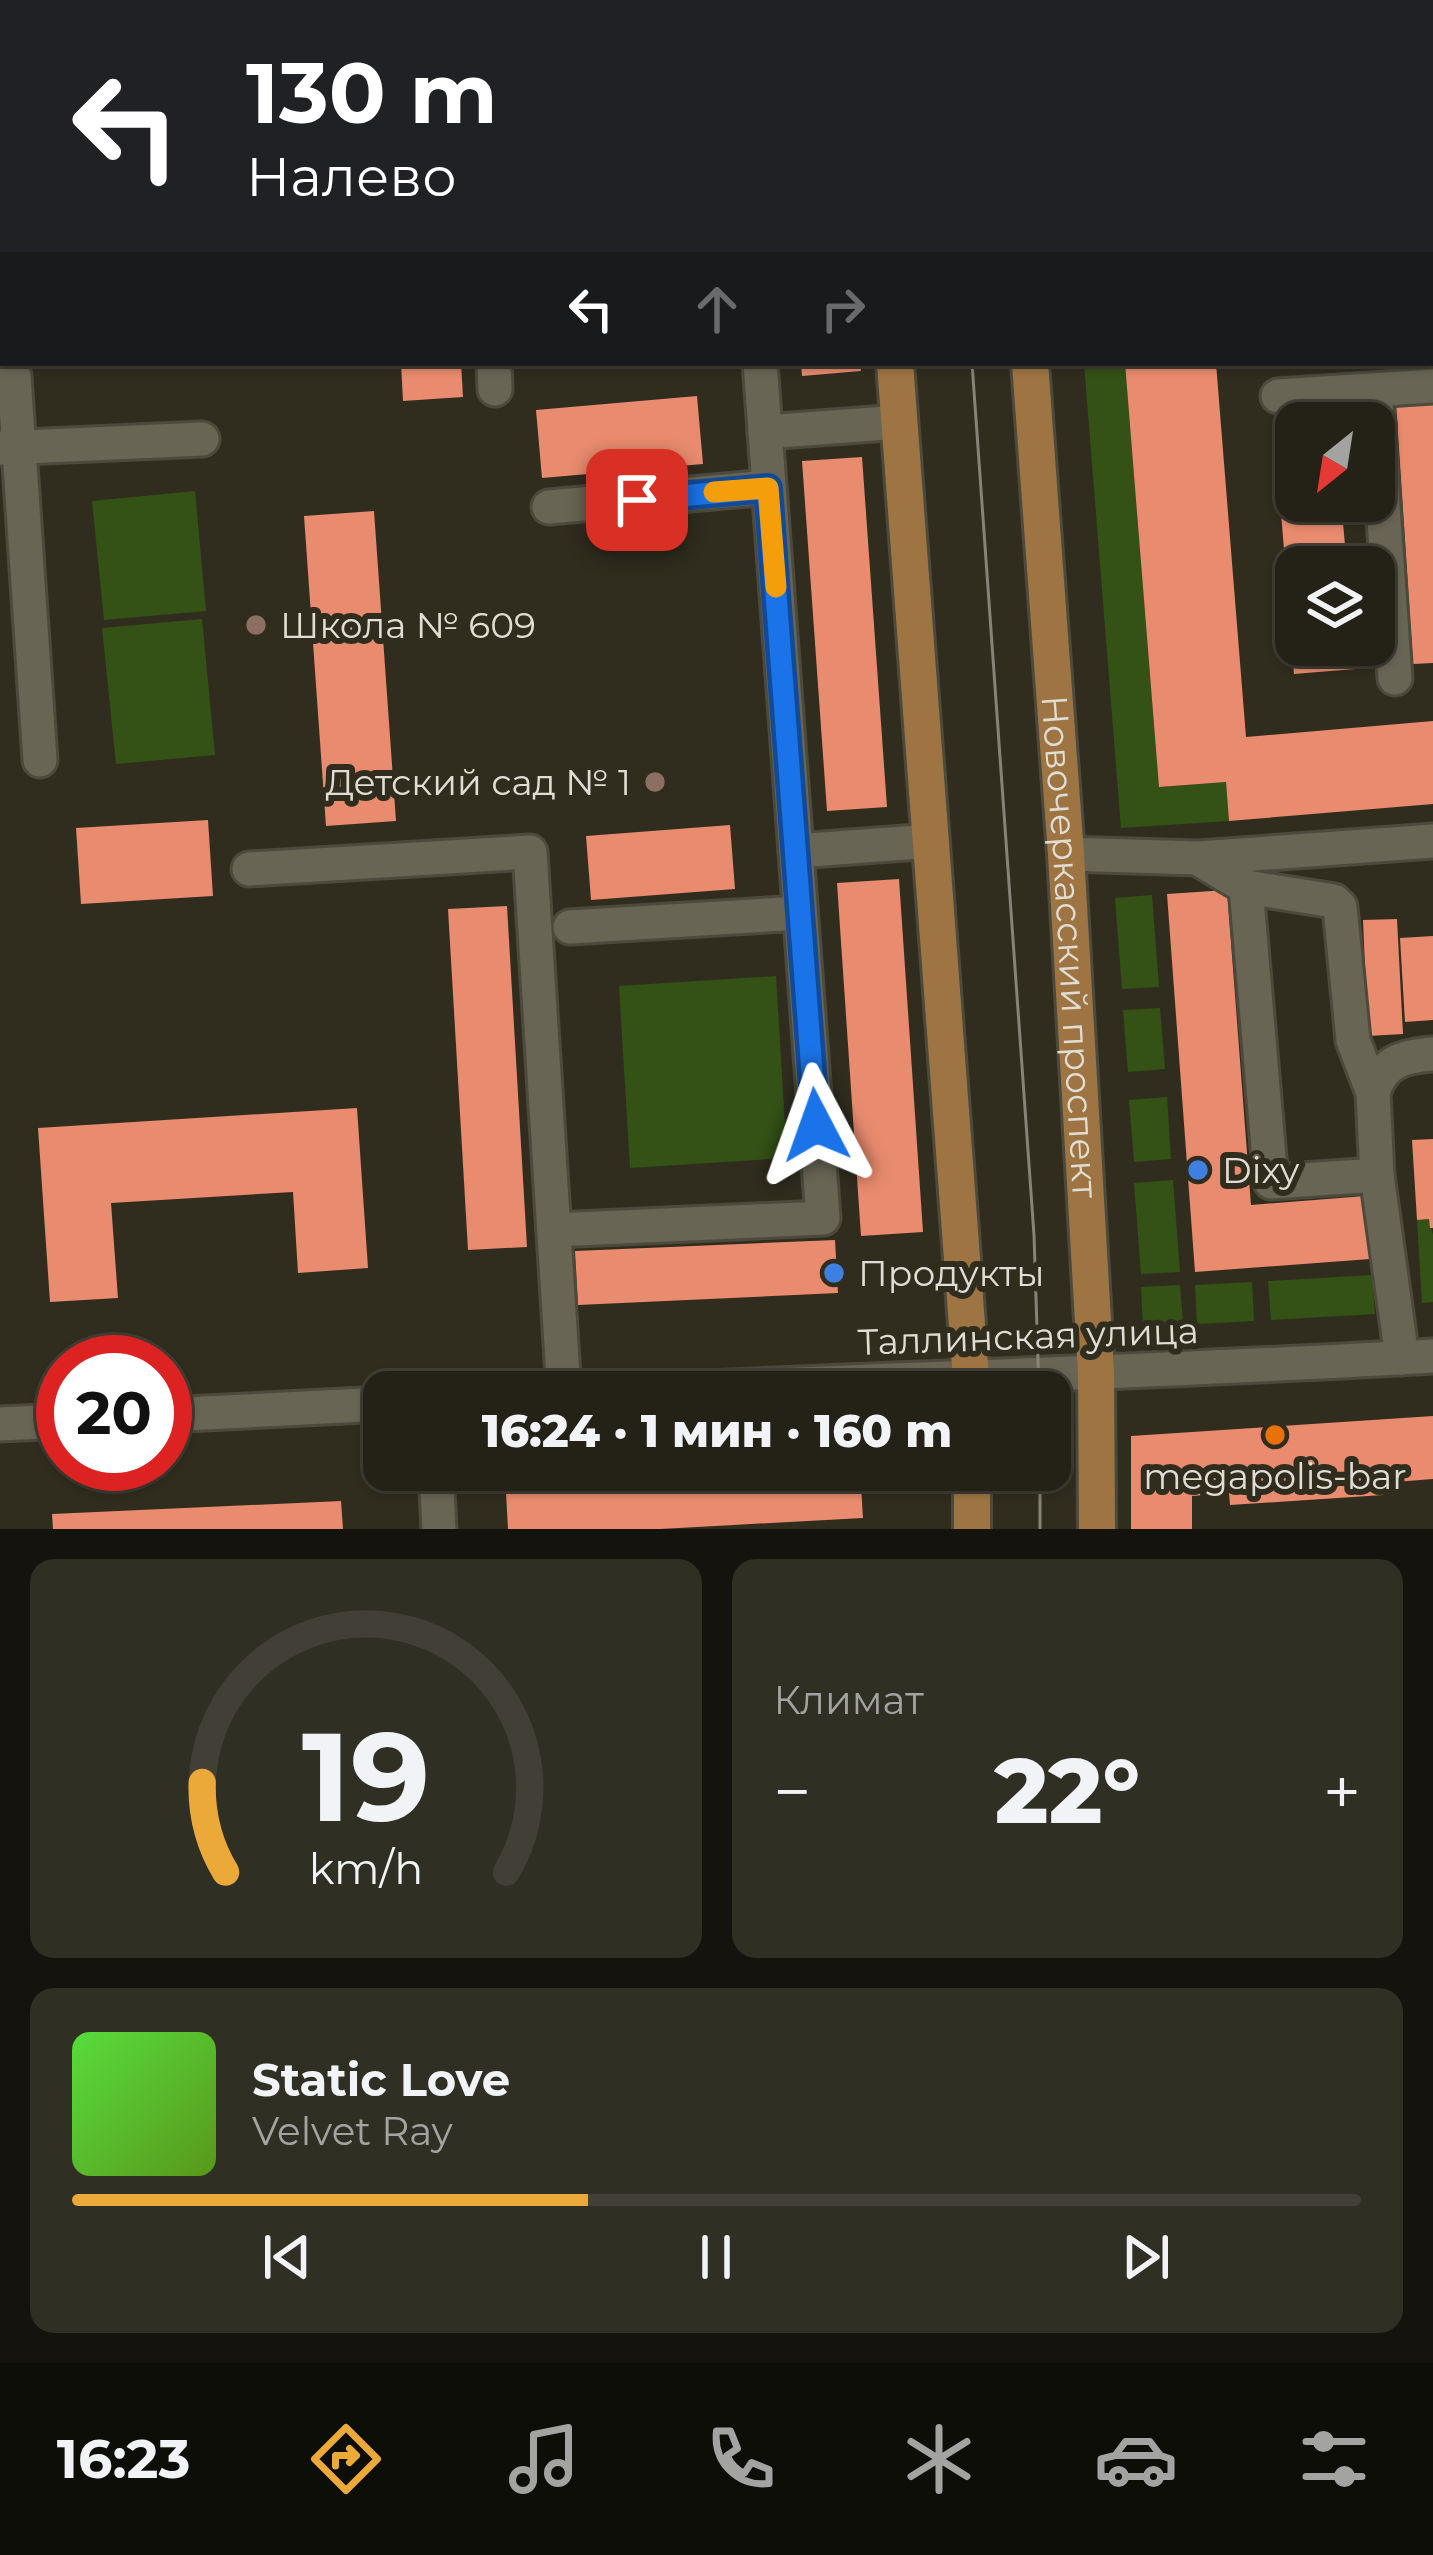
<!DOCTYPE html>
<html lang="ru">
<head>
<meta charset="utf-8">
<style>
  :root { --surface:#242217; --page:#302f24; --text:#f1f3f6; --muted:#a3a4a1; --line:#413f36; --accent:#eba93a }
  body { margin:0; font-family:Montserrat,sans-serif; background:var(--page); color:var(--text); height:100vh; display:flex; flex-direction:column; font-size:45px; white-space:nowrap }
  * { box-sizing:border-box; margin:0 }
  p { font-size:39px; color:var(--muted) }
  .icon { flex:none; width:66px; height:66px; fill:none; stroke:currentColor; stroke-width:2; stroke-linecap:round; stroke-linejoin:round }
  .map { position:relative; height:1529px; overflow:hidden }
  .side { display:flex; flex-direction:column; gap:30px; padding:30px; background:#14130d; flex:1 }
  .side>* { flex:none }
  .hud { position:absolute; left:0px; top:0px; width:1434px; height:366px; box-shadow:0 3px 9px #0004,0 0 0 3px var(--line); background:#202124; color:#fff; overflow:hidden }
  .needle { width:78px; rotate:210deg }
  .tools { position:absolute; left:1275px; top:402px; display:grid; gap:24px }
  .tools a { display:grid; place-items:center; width:120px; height:120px; border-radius:24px; background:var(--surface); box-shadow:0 3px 9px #0004,0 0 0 3px var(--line); font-size:60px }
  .speed { position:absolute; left:36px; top:1335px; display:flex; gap:24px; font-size:60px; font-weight:700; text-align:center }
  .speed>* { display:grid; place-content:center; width:156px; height:156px; border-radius:50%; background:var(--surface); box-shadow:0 3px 9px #0004,0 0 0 3px var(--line); line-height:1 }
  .speed .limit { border:18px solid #d22; background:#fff; color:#111 }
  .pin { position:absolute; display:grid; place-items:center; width:102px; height:102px; color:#fff; margin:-51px; border-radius:24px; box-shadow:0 6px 18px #0006 }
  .me { position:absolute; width:132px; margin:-66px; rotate:356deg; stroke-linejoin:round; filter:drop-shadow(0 0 9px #0008) }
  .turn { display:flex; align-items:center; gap:42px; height:252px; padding:0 48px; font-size:54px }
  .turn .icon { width:156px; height:156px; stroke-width:2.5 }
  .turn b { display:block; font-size:84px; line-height:102px }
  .lanes { display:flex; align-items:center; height:114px; padding:0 48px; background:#0003; justify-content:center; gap:60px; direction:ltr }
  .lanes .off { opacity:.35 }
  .big { font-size:90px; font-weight:800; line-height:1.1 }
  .side .widget { flex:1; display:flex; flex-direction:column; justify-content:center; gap:18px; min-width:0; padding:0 42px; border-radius:24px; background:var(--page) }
  .side .dial { align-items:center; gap:0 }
  .dial svg { height:312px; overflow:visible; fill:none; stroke:var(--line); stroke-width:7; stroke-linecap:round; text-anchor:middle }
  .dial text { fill:var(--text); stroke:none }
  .song { display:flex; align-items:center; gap:36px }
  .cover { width:144px; height:144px; border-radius:18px; background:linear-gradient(135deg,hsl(110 70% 55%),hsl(90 70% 35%)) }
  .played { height:12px; border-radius:6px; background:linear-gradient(90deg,var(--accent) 40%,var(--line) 40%) }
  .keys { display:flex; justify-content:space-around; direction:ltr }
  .heat { display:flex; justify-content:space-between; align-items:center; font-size:66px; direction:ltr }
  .side .tiles { flex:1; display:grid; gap:30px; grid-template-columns:1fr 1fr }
  .widget:last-child { grid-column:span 2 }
  .trip { position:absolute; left:363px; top:1371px; width:708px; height:120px; border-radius:24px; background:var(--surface); box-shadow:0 3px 9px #0004,0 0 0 3px var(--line); font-weight:800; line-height:120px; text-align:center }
  .dock { display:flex; height:192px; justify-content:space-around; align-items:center; background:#0e0e09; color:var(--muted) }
  .dock .icon { width:84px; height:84px }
  .dock .current { color:var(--accent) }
  .dock b { font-size:54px; color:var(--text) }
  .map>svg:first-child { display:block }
</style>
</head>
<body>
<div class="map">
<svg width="1433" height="1529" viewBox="0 0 1433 1529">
  <rect width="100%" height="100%" fill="#302d1f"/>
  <!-- green -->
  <g fill="#345216">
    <polygon points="1084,363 1125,363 1159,787 1226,782 1229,821 1121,828"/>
    <polygon points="195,491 206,611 104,620 92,501"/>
    <polygon points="202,619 215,755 116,764 102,628"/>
    <polygon points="1152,895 1159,987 1122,989 1115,898"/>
    <polygon points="776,976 787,1158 630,1168 619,986"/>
    <polygon points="1160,1008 1165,1069 1128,1072 1123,1010"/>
    <polygon points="1167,1097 1171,1159 1134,1162 1129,1100"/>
    <polygon points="1173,1180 1180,1272 1141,1274 1134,1183"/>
    <polygon points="1429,1219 1433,1235 1433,1302 1422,1303 1417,1220"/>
    <polygon points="1372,1275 1375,1314 1271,1320 1268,1281"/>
    <polygon points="1252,1282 1254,1321 1197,1324 1195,1285"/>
    <polygon points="1180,1285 1183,1323 1143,1326 1141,1287"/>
  </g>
  <!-- building -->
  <g fill="#e88b6e">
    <polygon points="401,363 461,363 463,397 403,401"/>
    <polygon points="801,363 860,363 861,371 802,376"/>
    <polygon points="1125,363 1216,363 1246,737 1433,721 1433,804 1229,821 1226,782 1159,787"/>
    <polygon points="697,396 703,464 542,478 536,410"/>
    <polygon points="1433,399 1433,663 1413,664 1396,402"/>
    <polygon points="1296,449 1296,501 1341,501 1347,567 1296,567 1296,645 1353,645 1355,669 1294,674 1276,450"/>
    <polygon points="862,457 887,807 827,811 802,461"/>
    <polygon points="374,511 396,821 326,826 304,516"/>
    <polygon points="208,820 213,896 81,904 76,828"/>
    <polygon points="730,825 735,889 591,900 586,836"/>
    <polygon points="899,879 923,1232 861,1236 837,883"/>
    <polygon points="1227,890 1251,1205 1365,1196 1370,1259 1195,1272 1167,894"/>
    <polygon points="507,906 527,1247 468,1250 448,909"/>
    <polygon points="1397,919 1403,1034 1368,1036 1363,920"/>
    <polygon points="1433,936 1433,1020 1405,1022 1400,938"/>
    <polygon points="357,1108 368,1268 298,1273 293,1192 111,1203 118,1298 50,1302 38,1128"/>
    <polygon points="1433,1139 1433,1228 1430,1228 1429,1219 1417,1220 1412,1140"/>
    <polygon points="835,1240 838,1293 578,1305 575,1251"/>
    <polygon points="1433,1416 1433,1479 1382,1483 1383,1495 1230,1505 1229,1493 1192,1496 1192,1529 1131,1529 1131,1436"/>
    <polygon points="601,1470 860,1470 863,1518 660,1529 508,1529 505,1475"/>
    <polygon points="341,1501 343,1529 53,1529 52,1514"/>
  </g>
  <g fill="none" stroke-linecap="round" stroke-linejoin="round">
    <!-- minor casing -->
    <g stroke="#4c4a3d" stroke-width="39">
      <g id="minor">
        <polyline points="387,0 387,3"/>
        <polyline points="729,3 733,0"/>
        <polyline points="1431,75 1433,75"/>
        <polyline points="1431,130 1433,130"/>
        <polyline points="494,363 495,389"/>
        <polyline points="14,376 40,760"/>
        <polyline points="1375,390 1395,678"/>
        <polyline points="1278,396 1433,386"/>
        <polyline points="765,432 900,422"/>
        <polyline points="2,448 202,439"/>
        <polyline points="549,507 768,487"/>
        <polyline points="796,851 932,841"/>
        <polyline points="1066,854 1197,858 1246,887 1271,1182 1377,1175 1402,1358"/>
        <polyline points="1199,858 1433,841"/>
        <polyline points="249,869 530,852 564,1392"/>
        <polyline points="1246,887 1334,901 1340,907 1353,1040 1373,1093 1377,1175"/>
        <polyline points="570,927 800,913"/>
        <path d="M1373 1093C1382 1062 1403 1056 1433 1054"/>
        <polyline points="554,1230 823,1218 760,363"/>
        <path d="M626 1392C895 1378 1164 1372 1433 1356"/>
        <polyline points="165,1415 384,1404"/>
        <polyline points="0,1424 63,1421"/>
        <polyline points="436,1470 439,1529"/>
      </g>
    </g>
    <!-- major casing -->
    <g stroke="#4c4a3d" stroke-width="42">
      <g id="major">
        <polyline points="868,0 868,3"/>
        <polyline points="1002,0 1003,3"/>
        <polyline points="895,363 972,1392"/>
        <path id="s1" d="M1030 363 1066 854 1096 1373 1097 1529"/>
        <polyline points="972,1470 972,1529"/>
      </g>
    </g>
    <!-- minor -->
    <use href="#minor" stroke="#686555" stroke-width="33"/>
    <!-- major -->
    <use href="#major" stroke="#9e7542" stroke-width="36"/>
    <!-- tram -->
    <g stroke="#868378" stroke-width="3">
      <polyline points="933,0 933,3"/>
      <polyline points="972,363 1034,1235 1039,1392"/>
      <polyline points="1040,1529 1040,1470"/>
    </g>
  </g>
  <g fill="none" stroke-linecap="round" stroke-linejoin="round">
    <!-- route casing -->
    <g stroke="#114b97" stroke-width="30">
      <polyline id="route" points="637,500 768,488 816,1125"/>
    </g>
    <!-- route -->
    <use href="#route" stroke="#1a73e8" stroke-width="21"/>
    <!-- slow -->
    <polyline stroke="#f59e0b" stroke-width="21" points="714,492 768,488 776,587"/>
  </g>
  <!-- markers -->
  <g fill="#8d6e63" stroke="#302d1f" stroke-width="4.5">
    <circle cx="256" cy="625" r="12"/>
    <circle cx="655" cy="782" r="12"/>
  </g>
  <g fill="#3f7fe0" stroke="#302d1f" stroke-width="4.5">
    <circle cx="1198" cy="1170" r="12"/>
    <circle cx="834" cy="1273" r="12"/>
  </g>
  <circle fill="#e8710a" stroke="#302d1f" stroke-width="4.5" cx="1275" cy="1435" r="12"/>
  <g text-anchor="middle" stroke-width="12" stroke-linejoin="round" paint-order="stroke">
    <!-- poi labels -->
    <g font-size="36" fill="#dfddd4" stroke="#302d1f" text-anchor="start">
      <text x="280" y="638">Школа № 609</text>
      <text x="631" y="795" text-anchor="end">Детский сад № 1</text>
      <text x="1222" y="1183">Dixy</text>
      <text x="858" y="1286">Продукты</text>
      <text x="1275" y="1489" text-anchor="middle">megapolis-bar</text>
    </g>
    <!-- street labels -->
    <g font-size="36" fill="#dfddd4" stroke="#302d1f">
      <text dy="13" stroke="none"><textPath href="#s1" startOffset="585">Новочеркасский проспект</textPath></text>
      <text transform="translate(1028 1336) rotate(-2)" y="13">Таллинская улица</text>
    </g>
  </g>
</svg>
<div class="tools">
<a><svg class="needle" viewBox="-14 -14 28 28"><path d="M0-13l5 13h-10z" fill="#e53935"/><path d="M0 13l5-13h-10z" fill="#a3a4a1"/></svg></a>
<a><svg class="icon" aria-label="layers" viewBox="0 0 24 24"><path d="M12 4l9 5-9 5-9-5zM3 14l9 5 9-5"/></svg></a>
</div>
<div class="speed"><div class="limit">20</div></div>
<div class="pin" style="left:637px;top:500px;background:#d93025"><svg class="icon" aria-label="arrive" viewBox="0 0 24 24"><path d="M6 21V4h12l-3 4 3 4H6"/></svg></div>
<svg class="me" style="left:816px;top:1125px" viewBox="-20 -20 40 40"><path d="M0-17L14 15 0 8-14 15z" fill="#1a73e8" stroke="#fff" stroke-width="4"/></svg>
<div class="trip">16:24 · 1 мин · 160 m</div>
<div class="hud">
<div class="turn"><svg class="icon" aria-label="left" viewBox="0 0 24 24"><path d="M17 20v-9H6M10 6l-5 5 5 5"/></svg><div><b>130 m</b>Налево</div></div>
<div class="lanes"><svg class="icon" aria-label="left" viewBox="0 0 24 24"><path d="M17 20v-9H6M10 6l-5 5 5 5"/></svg><svg class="icon off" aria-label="ahead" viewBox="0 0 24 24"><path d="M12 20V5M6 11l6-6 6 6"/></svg><svg class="icon off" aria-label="right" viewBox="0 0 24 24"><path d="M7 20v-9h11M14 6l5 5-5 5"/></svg></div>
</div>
</div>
<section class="side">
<div class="tiles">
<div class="widget dial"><svg viewBox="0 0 100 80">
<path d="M14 69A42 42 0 1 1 86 69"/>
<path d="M14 69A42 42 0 0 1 8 46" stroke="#eba93a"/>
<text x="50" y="56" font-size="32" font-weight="700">19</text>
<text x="50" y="72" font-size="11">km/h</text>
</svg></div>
<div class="widget"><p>Климат</p>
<div class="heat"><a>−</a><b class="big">22°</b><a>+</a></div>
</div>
<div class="widget">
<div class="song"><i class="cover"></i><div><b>Static Love</b><p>Velvet Ray</p></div></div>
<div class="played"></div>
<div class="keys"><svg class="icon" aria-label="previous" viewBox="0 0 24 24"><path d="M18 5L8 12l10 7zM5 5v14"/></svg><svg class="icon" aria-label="pause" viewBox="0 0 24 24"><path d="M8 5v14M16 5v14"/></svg><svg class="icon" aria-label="next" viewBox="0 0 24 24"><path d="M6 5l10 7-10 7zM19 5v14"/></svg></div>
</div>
</div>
</section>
<nav class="dock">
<b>16:23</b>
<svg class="icon current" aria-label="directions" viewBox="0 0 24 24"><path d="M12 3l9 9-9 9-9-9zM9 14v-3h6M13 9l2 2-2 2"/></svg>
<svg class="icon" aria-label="music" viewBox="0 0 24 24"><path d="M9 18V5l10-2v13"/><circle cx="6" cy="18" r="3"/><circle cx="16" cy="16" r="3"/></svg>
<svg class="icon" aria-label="phone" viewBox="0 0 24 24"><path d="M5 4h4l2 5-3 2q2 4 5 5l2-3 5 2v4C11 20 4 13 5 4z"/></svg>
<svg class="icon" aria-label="climate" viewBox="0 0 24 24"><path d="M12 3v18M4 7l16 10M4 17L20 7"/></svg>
<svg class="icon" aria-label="car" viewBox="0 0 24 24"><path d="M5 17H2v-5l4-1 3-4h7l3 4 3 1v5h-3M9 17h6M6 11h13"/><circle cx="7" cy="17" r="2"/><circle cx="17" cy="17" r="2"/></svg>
<svg class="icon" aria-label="filters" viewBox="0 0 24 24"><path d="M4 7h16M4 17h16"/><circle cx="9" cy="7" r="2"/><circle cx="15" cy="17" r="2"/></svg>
</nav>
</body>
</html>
